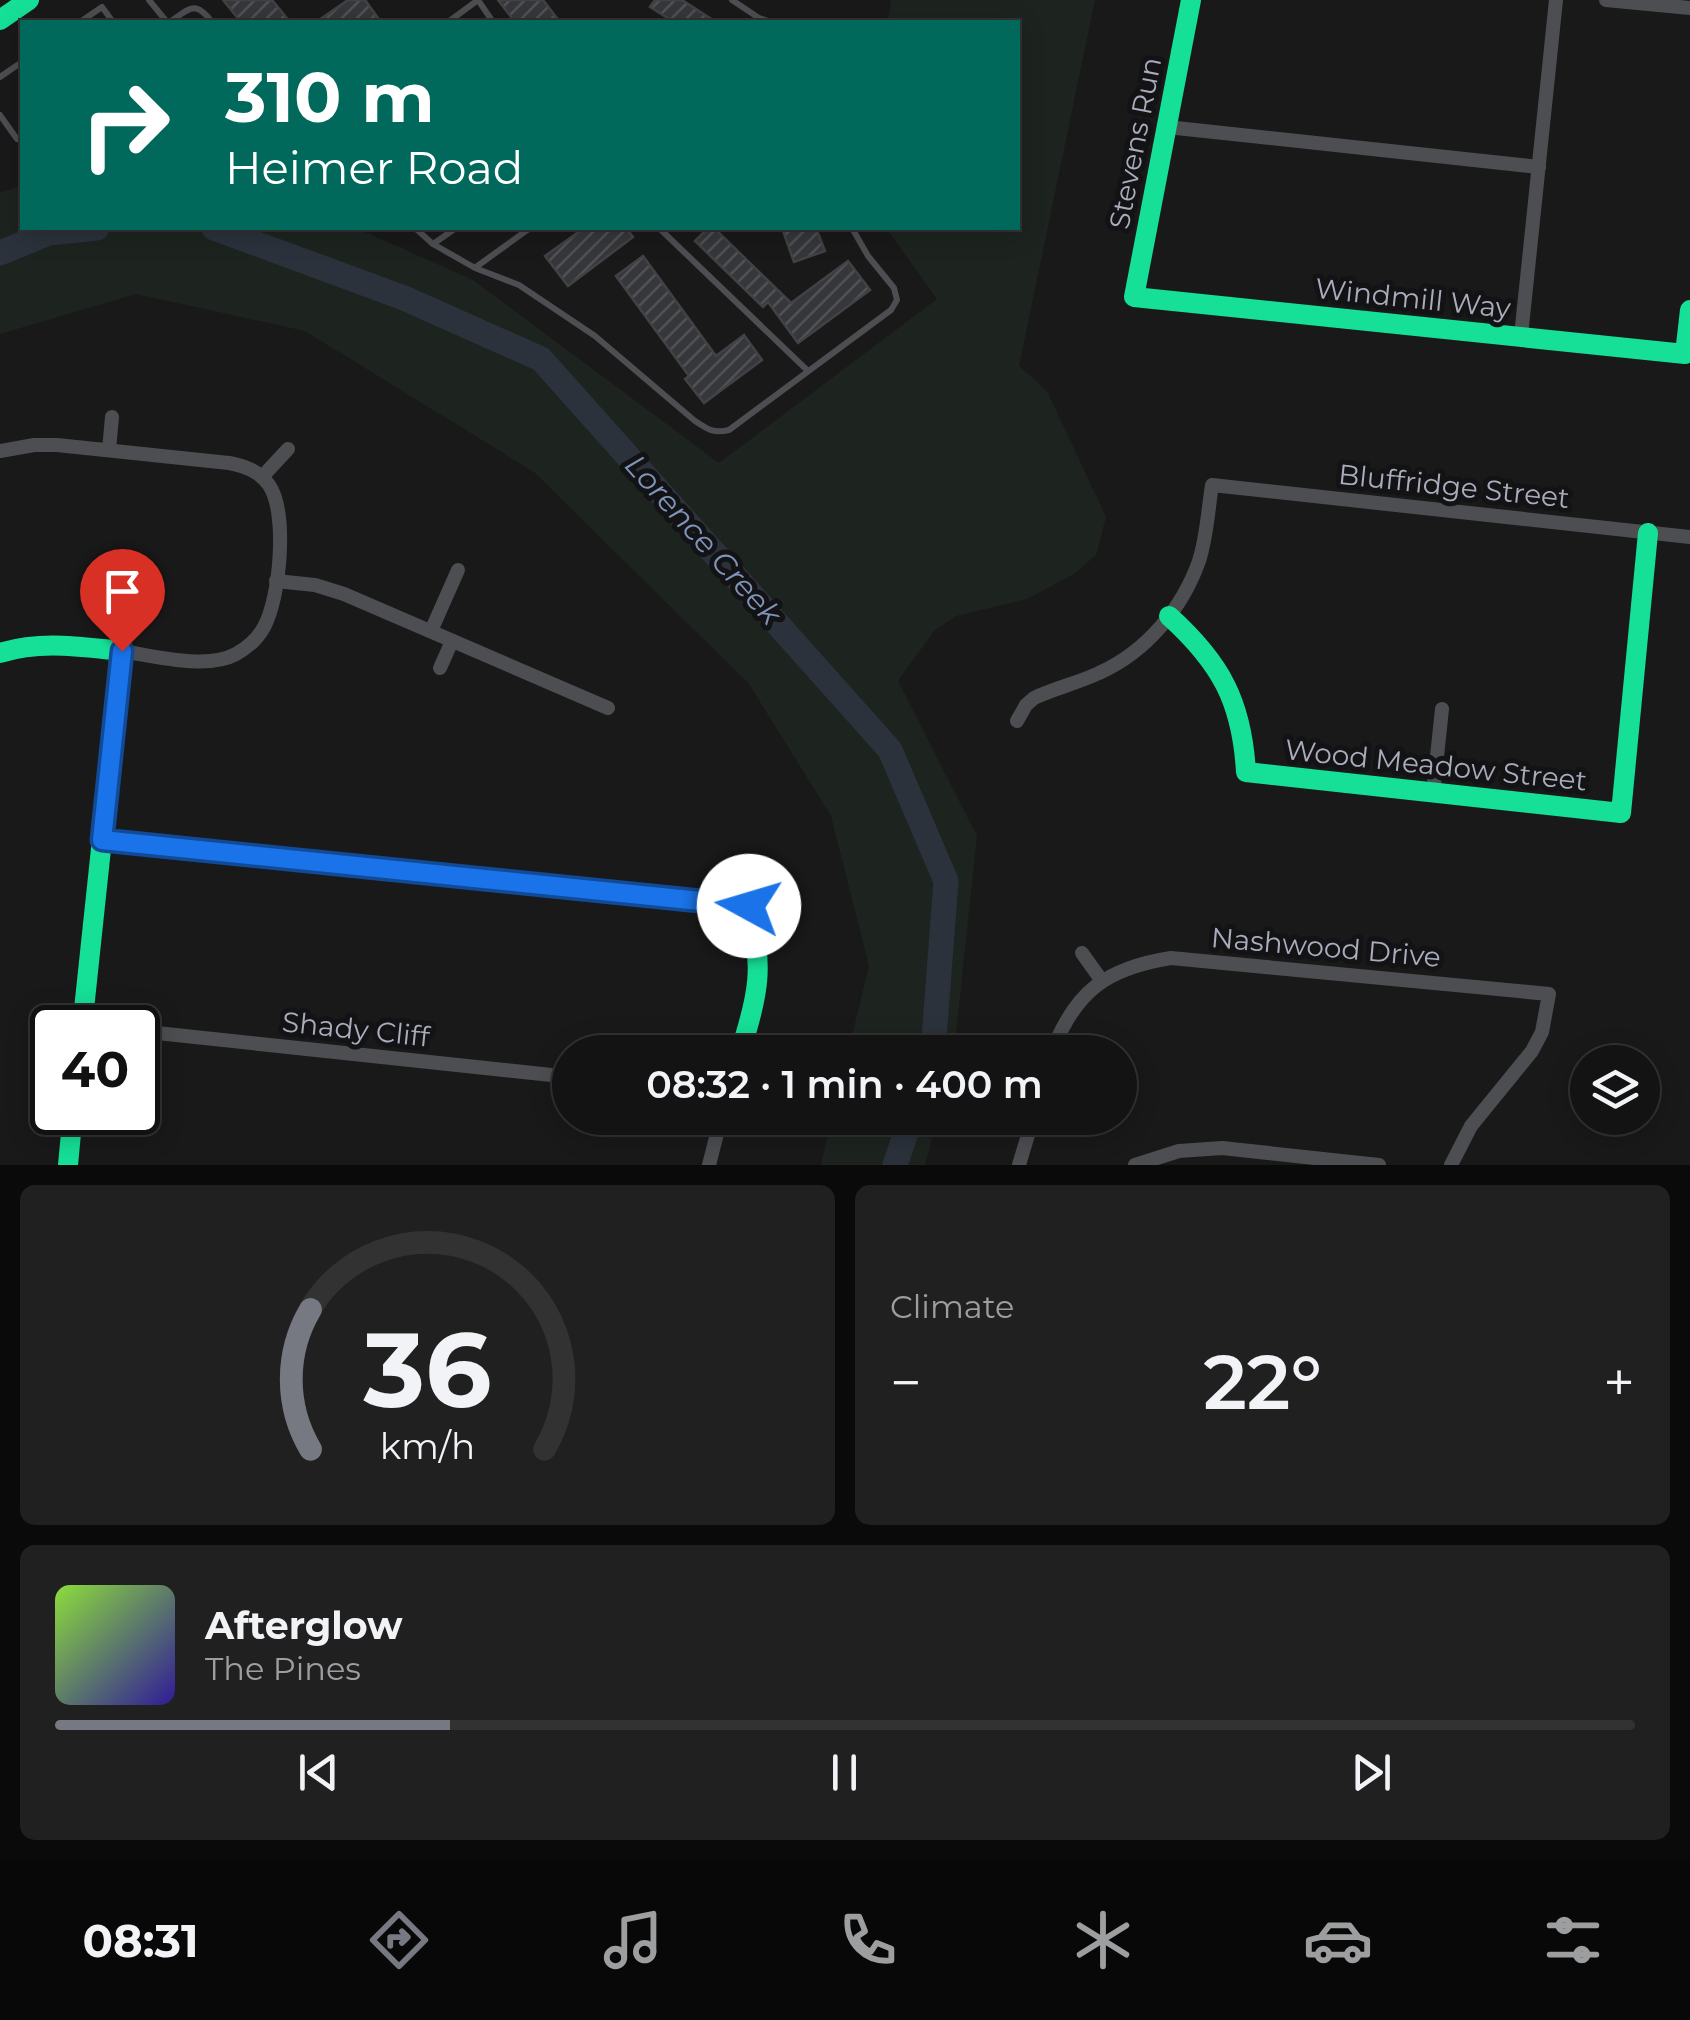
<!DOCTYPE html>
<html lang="en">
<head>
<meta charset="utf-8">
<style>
  :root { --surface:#131313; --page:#202021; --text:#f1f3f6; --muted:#9d9ea0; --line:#323233; --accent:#777982 }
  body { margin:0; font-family:Montserrat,sans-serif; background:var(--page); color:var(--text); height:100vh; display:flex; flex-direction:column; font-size:38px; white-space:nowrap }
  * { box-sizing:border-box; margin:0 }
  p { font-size:32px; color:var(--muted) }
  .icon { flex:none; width:55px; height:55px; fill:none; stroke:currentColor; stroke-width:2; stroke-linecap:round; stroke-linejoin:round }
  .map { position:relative; height:1165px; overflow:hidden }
  .panel { display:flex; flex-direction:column; gap:20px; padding:20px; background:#0a0a0a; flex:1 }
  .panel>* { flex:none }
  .top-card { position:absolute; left:20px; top:20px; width:1000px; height:210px; border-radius:0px; box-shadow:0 5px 25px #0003,0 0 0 2px var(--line); background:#00695c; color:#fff; overflow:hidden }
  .fabs { position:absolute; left:1570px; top:1045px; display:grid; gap:20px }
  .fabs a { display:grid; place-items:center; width:90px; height:90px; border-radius:50%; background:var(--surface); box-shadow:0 5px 25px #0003,0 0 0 2px var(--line); font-size:50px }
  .speed { position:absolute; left:30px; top:1005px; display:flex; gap:20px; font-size:50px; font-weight:700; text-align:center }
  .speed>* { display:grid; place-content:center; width:130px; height:130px; border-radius:50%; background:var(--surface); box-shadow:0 5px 25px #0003,0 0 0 2px var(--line); line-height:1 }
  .speed .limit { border:5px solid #111; border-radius:15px; background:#fff; color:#111 }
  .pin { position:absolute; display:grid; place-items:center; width:85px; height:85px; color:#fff; margin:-102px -42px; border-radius:50% 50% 50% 0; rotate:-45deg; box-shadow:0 0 10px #0007 }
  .pin .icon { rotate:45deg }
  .me { position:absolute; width:110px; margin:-55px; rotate:276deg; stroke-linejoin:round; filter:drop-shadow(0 0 8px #0008) }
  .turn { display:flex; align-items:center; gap:35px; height:210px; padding:0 40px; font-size:45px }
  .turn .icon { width:130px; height:130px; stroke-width:2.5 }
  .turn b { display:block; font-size:70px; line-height:85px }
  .big { font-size:75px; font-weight:600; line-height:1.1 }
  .panel .tile { flex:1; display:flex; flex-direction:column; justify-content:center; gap:15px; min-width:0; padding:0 35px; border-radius:15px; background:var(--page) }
  .panel .dial { align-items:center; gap:0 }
  .dial svg { height:260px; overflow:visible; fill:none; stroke:var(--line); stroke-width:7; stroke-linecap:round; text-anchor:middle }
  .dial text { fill:var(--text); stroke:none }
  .song { display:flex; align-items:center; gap:30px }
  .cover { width:120px; height:120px; border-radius:15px; background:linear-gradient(135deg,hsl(90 70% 55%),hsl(250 70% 35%)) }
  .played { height:10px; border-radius:5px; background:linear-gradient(90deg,var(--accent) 25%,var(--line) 25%) }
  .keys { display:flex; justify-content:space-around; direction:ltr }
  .heat { display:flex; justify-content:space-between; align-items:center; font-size:55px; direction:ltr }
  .panel .tiles { flex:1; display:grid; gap:20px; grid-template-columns:1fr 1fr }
  .tile:last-child { grid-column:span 2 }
  .trip { position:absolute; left:552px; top:1035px; width:585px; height:100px; border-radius:50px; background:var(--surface); box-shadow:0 5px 25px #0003,0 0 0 2px var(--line); font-weight:600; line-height:100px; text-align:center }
  .tabs { display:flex; height:160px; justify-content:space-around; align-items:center; background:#080808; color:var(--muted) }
  .tabs .icon { width:70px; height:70px }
  .tabs .selected { color:var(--accent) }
  .tabs b { font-size:45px; color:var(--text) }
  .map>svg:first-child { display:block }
</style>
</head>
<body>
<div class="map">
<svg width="1690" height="1165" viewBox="0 0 1690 1165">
  <defs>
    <pattern id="building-hatch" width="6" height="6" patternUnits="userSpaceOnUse" patternTransform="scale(2.5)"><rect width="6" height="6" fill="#36373a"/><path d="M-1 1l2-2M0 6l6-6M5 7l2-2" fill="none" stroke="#505155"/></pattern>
  </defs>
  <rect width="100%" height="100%" fill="#191919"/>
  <!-- grass -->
  <g fill="#1d241f">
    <polygon points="891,0 1095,0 1019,366 1047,391 1106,517 1096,555 1074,574 1027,599 956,616 934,631 898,681 977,836 954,1052 848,1052 869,966 831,816 749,684 534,472 305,331 136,294 0,334 0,193 22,185 22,228 356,228 473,280 719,463 937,299 886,228 1018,228 1018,22 888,22"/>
    <polygon points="832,1118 937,1118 925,1165 821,1165"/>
  </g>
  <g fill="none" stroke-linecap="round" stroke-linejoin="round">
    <!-- river -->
    <g stroke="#2b323c" stroke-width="25">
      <polyline points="214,228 404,298 541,359 890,750 946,881 933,1052"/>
      <polyline points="0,253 49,233 97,228"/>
      <polyline points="895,1165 911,1118"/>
    </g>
  </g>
  <!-- building -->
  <g fill="url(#building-hatch)" stroke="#424245" stroke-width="2.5">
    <polygon points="223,0 272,0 290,22 241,22"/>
    <polygon points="348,0 365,0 381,22 316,22"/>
    <polygon points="498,0 543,0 560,22 515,22"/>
    <polygon points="655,0 682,0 716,22 674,22 650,7"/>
    <polygon points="584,228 626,228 633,237 568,286 545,256"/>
    <polygon points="708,228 714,228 791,303 848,261 870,290 798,343 768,302 763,307 695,241"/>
    <polygon points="782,228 816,228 825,251 794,262"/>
    <polygon points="643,256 716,356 744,335 762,360 704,403 685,379 689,376 616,276"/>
  </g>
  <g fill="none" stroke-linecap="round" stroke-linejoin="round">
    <!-- lane -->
    <g stroke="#4d4e52" stroke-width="6">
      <polyline points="149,0 167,22"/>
      <polyline points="478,0 493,22"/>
      <polyline points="732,0 759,18 771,22"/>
      <polyline points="80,22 102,7 113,22"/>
      <path d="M170 22C190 8 195 0 212 22"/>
      <polyline points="448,22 478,0"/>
      <polyline points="0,77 22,62"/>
      <polyline points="0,115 17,139"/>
      <path d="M415 228 433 244 475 268 519 285 595 336 695 421C707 429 714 434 729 430L891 310 897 300 894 288 868 256 852 228"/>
      <polyline points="659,228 808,371"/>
      <polyline points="433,244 456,228"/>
      <polyline points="476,267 530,228"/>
    </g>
    <!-- street -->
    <g stroke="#4d4e52" stroke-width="14">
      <polyline points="1606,0 1690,8"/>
      <polyline points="1167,127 1539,167"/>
      <polyline points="1521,336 1556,0"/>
      <polyline points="109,450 112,417"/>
      <path d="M0 451 34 445H57L229 463C245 466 259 471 269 485 288 513 280 598 264 627 258 638 247 648 236 654 207 670 155 656 122 651"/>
      <polyline points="262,477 288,449"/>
      <polyline points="276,581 315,585 344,594 608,708"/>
      <polyline points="431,631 458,570"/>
      <polyline points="440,668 452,641"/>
      <path d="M1017 721 1026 705 1034 698C1055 688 1078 683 1099 673 1146 652 1182 609 1199 561 1207 536 1208 510 1212 485L1690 537"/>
      <polyline points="1433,794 1442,709"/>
      <polyline points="1082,953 1102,981"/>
      <polyline points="83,1025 102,1028"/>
      <polyline points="138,1031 570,1077"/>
      <path d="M1052 1052C1075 991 1107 968 1171 958L1549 994 1542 1032 1532 1051 1471 1126 1451 1165"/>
      <polyline points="709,1165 721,1118"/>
      <polyline points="1019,1165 1033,1118"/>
      <polyline points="1135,1165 1179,1151 1222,1148 1379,1165"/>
    </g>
    <!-- fast -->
    <g stroke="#16e098" stroke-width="20">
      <polyline points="1191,0 1134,297 1685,354 1690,310"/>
      <polyline points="0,20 29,0"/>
      <path d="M1169 616C1221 663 1242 702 1246 772L1621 813 1648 533"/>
      <path d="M0 653C41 640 81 647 122 651L82 1028"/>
      <path d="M102 840 749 906C764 966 759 994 740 1052"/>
      <polyline points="68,1165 73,1112"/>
    </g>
  </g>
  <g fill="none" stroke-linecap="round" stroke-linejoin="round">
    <!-- route casing -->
    <g stroke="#114b97" stroke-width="25">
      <polyline id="route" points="122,651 102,840 749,906"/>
    </g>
    <!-- route -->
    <use href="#route" stroke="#1a73e8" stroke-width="18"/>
  </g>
  <g text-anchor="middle" stroke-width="10" stroke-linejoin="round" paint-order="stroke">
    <!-- street labels -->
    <g font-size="28" fill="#a9acbb" stroke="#131316">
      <text transform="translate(1135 143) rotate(-79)" y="10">Stevens Run</text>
      <text transform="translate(1413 298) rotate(6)" y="10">Windmill Way</text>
      <text transform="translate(1454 486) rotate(6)" y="10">Bluffridge Street</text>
      <text transform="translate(1436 765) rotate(6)" y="10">Wood Meadow Street</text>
      <text transform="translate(1326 947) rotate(5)" y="10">Nashwood Drive</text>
      <text transform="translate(356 1029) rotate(6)" y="10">Shady Cliff</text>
    </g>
    <!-- water labels -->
    <g font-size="30" font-style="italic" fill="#7f95b8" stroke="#131316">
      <text transform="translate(703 540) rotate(48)" y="10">Lorence Creek</text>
    </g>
  </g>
</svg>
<div class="fabs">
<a><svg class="icon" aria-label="layers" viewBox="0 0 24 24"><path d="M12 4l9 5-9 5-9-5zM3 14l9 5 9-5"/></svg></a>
</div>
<div class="speed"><div class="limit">40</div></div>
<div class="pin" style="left:122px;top:651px;background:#d93025"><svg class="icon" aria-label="arrive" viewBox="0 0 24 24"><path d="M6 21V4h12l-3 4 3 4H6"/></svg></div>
<svg class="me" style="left:749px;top:906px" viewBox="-20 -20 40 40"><circle r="19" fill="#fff"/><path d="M0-13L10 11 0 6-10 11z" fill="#1a73e8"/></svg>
<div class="trip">08:32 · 1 min · 400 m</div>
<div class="top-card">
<div class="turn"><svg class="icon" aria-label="right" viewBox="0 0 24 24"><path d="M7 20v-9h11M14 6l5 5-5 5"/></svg><div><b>310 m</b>Heimer Road</div></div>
</div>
</div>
<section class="panel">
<div class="tiles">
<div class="tile dial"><svg viewBox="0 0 100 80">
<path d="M14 69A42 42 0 1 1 86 69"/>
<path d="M14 69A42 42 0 0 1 14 26" stroke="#777982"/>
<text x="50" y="56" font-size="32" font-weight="700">36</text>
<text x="50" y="72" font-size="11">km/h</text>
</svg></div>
<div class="tile"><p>Climate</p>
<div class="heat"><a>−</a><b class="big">22°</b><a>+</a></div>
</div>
<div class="tile">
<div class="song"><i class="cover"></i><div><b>Afterglow</b><p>The Pines</p></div></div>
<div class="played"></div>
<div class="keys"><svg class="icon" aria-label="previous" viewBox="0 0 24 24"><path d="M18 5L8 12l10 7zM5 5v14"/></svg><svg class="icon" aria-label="pause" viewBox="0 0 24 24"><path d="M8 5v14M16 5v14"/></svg><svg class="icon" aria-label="next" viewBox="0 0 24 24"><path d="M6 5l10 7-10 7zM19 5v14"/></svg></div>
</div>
</div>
</section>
<nav class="tabs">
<b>08:31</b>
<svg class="icon selected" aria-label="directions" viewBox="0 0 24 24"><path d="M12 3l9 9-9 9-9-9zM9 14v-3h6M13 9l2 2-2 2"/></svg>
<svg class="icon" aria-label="music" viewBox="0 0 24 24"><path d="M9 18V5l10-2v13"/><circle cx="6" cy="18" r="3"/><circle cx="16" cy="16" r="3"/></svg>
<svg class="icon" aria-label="phone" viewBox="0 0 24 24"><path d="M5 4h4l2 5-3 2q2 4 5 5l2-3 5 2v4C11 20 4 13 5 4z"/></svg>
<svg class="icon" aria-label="climate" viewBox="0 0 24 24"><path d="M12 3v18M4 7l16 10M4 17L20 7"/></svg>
<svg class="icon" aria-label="car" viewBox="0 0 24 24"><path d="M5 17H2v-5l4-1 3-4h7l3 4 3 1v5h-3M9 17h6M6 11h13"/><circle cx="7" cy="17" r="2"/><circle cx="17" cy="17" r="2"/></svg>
<svg class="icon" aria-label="filters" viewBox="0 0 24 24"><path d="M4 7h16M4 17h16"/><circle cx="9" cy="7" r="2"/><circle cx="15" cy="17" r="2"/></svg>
</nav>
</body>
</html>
